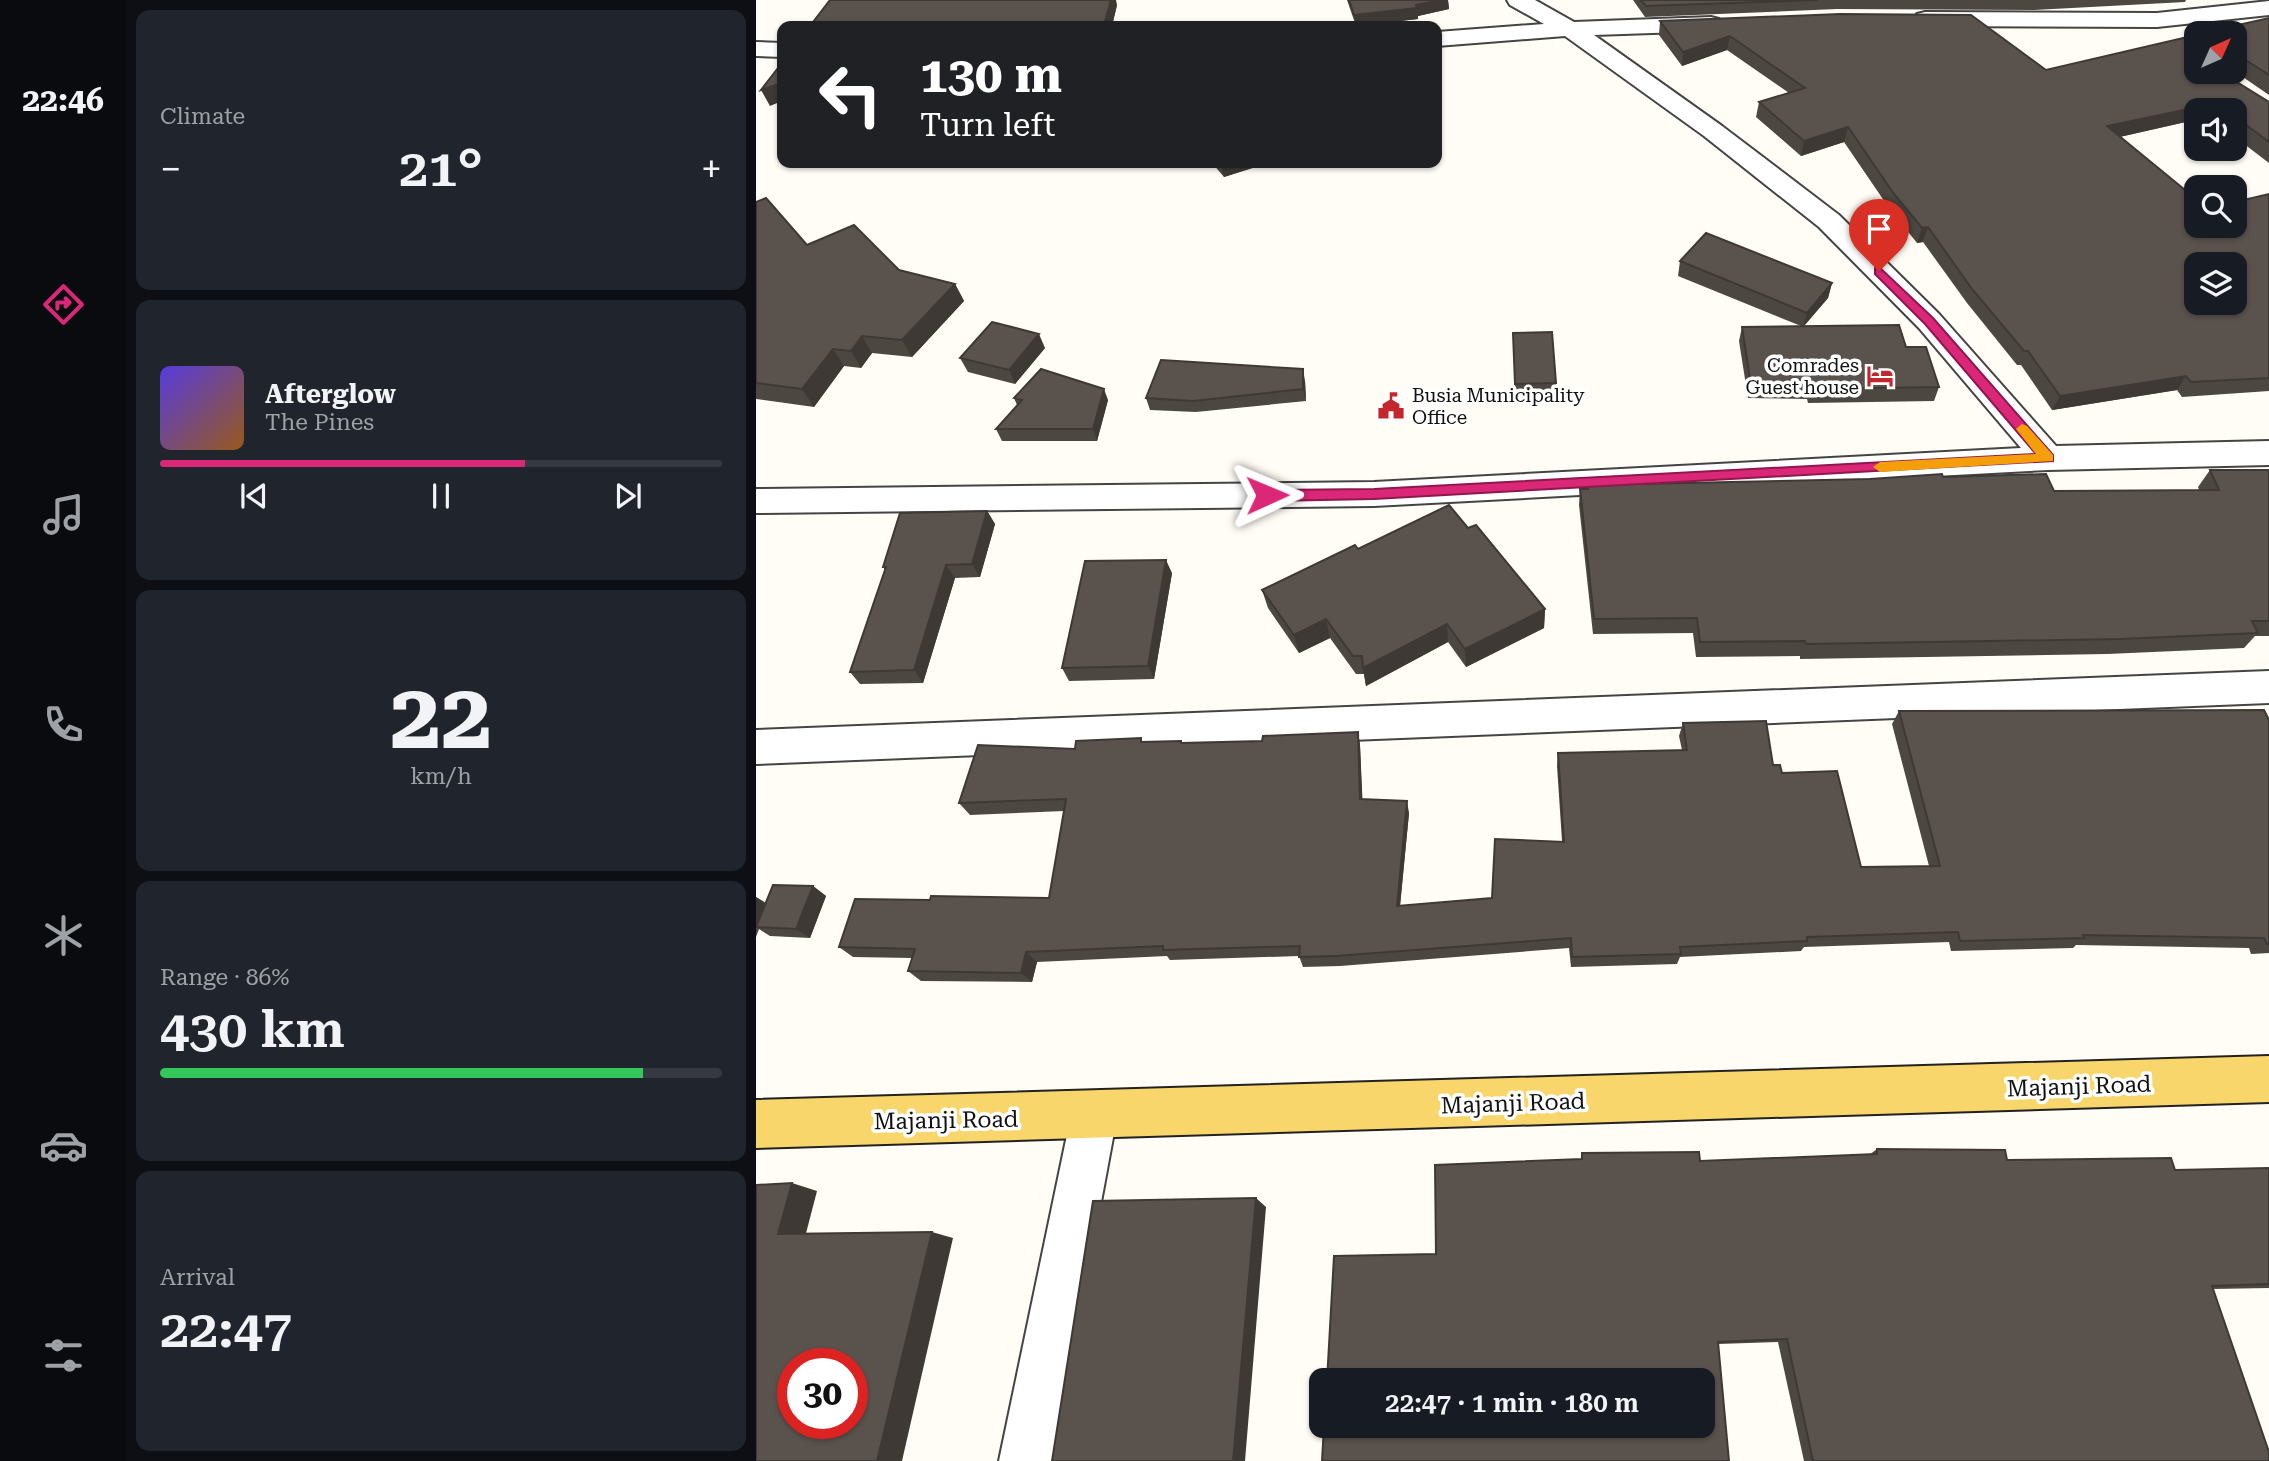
<!DOCTYPE html>
<html lang="en">
<head>
<meta charset="utf-8">
<style>
  :root { --surface:#171b24; --page:#20242c; --text:#f1f3f6; --muted:#9ea1a6; --line:#363941; --accent:#db2777 }
  body { margin:0; font-family:"Roboto Serif",serif; background:var(--page); color:var(--text); height:100vh; display:flex; flex-direction:column; font-size:26px; white-space:nowrap }
  * { box-sizing:border-box; margin:0 }
  p { font-size:23px; color:var(--muted) }
  .icon { flex:none; width:38px; height:38px; fill:none; stroke:currentColor; stroke-width:2; stroke-linecap:round; stroke-linejoin:round }
  .map { position:relative; flex:1; overflow:hidden }
  .panel { display:flex; flex-direction:column; gap:10px; padding:10px; background:#0d0f14; width:630px }
  .panel>* { flex:none }
  .banner { position:absolute; left:21px; top:21px; width:665px; height:147px; border-radius:14px; box-shadow:0 2px 5px #0004; background:#202124; color:#fff; overflow:hidden }
  .needle { width:46px; rotate:45deg }
  .tools { position:absolute; left:1428px; top:21px; display:grid; gap:14px }
  .tools a { display:grid; place-items:center; width:63px; height:63px; border-radius:14px; background:var(--surface); box-shadow:0 2px 5px #0004; font-size:35px }
  .speed { position:absolute; left:21px; top:1348px; display:flex; gap:14px; font-size:35px; font-weight:700; text-align:center }
  .speed>* { display:grid; place-content:center; width:91px; height:91px; border-radius:50%; background:var(--surface); box-shadow:0 2px 5px #0004; line-height:1 }
  .speed .limit { border:10px solid #d22; background:#fff; color:#111 }
  .pin { position:absolute; display:grid; place-items:center; width:60px; height:60px; color:#fff; margin:-72px -30px; border-radius:50% 50% 50% 0; rotate:-45deg; box-shadow:0 0 7px #0007 }
  .pin .icon { rotate:45deg }
  .me { position:absolute; width:77px; margin:-38px; rotate:89deg; stroke-linejoin:round; filter:drop-shadow(0 0 5px #0008) }
  .turn { display:flex; align-items:center; gap:24px; height:147px; padding:0 28px; font-size:32px }
  .turn .icon { width:91px; height:91px; stroke-width:2.5 }
  .turn b { display:block; font-size:49px; line-height:60px }
  .big { font-size:52px; font-weight:600; line-height:1.1 }
  .panel .widget { flex:1; display:flex; flex-direction:column; justify-content:center; gap:10px; min-width:0; padding:0 24px; border-radius:14px; background:var(--page) }
  .panel .dial { align-items:center; gap:0 }
  .dial b { font-size:91px; line-height:1 }
  .song { display:flex; align-items:center; gap:21px }
  .cover { width:84px; height:84px; border-radius:10px; background:linear-gradient(135deg,hsl(250 70% 55%),hsl(30 70% 35%)) }
  .played { height:7px; border-radius:4px; background:linear-gradient(90deg,var(--accent) 65%,var(--line) 65%) }
  .keys { display:flex; justify-content:space-around; direction:ltr }
  .heat { display:flex; justify-content:space-between; align-items:center; font-size:38px; direction:ltr }
  .charge { height:10px; border-radius:5px; background:linear-gradient(90deg,#34c759 86%,var(--line) 0) }
  .trip { position:absolute; left:553px; top:1368px; width:406px; height:70px; border-radius:14px; background:var(--surface); box-shadow:0 2px 5px #0004; font-weight:600; line-height:70px; text-align:center }
  main { display:flex; flex:1; min-height:0 }
  .tab-bar { display:flex; flex-direction:column; width:126px; justify-content:space-around; align-items:center; background:#090b0e; color:var(--muted) }
  .tab-bar .icon { width:49px; height:49px }
  .tab-bar .on { color:var(--accent) }
  .tab-bar b { font-size:32px; color:var(--text) }
  .map>svg:first-child { display:block }
</style>
</head>
<body>
<main>
<nav class="tab-bar">
<b>22:46</b>
<svg class="icon on" aria-label="directions" viewBox="0 0 24 24"><path d="M12 3l9 9-9 9-9-9zM9 14v-3h6M13 9l2 2-2 2"/></svg>
<svg class="icon" aria-label="music" viewBox="0 0 24 24"><path d="M9 18V5l10-2v13"/><circle cx="6" cy="18" r="3"/><circle cx="16" cy="16" r="3"/></svg>
<svg class="icon" aria-label="phone" viewBox="0 0 24 24"><path d="M5 4h4l2 5-3 2q2 4 5 5l2-3 5 2v4C11 20 4 13 5 4z"/></svg>
<svg class="icon" aria-label="climate" viewBox="0 0 24 24"><path d="M12 3v18M4 7l16 10M4 17L20 7"/></svg>
<svg class="icon" aria-label="car" viewBox="0 0 24 24"><path d="M5 17H2v-5l4-1 3-4h7l3 4 3 1v5h-3M9 17h6M6 11h13"/><circle cx="7" cy="17" r="2"/><circle cx="17" cy="17" r="2"/></svg>
<svg class="icon" aria-label="filters" viewBox="0 0 24 24"><path d="M4 7h16M4 17h16"/><circle cx="9" cy="7" r="2"/><circle cx="15" cy="17" r="2"/></svg>
</nav>
<section class="panel">
<div class="widget"><p>Climate</p>
<div class="heat"><a>−</a><b class="big">21°</b><a>+</a></div>
</div>
<div class="widget">
<div class="song"><i class="cover"></i><div><b>Afterglow</b><p>The Pines</p></div></div>
<div class="played"></div>
<div class="keys"><svg class="icon" aria-label="previous" viewBox="0 0 24 24"><path d="M18 5L8 12l10 7zM5 5v14"/></svg><svg class="icon" aria-label="pause" viewBox="0 0 24 24"><path d="M8 5v14M16 5v14"/></svg><svg class="icon" aria-label="next" viewBox="0 0 24 24"><path d="M6 5l10 7-10 7zM19 5v14"/></svg></div>
</div>
<div class="widget dial"><b>22</b><p>km/h</p></div>
<div class="widget"><p>Range · 86%</p><b class="big">430 km</b><div class="charge"></div></div>
<div class="widget"><p>Arrival</p><b class="big">22:47</b></div>
</section>
<div class="map">
<svg width="1513" height="1461" viewBox="0 0 1513 1461">
  <rect width="100%" height="100%" fill="#fffdf5"/>
  <g fill="none" stroke-linecap="round" stroke-linejoin="round">
    <!-- minor casing -->
    <g stroke="#444" stroke-width="4">
      <g id="minor">
        <polygon points="751,0 779,0 818,22 955,17 963,19 967,24 963,29 955,31 838,35 966,126 1083,215 1183,314 1300,446 1513,441 1513,465 1292,470 618,506 0,513 0,489 618,482 1265,448 1163,328 1063,227 948,136 809,36 681,46 681,32 788,24 754,5"/>
        <polygon points="1513,1 1513,15 1401,27 1169,26 1161,24 1157,19 1161,14 1169,12 1401,13"/>
        <polygon points="0,42 26,43 26,57 0,56"/>
        <polygon points="1513,671 1513,703 0,764 0,730"/>
        <polygon points="338,1093 355,1099 361,1116 297,1461 243,1461 315,1116 321,1099"/>
      </g>
    </g>
    <!-- major casing -->
    <g stroke="#222" stroke-width="4">
      <polygon id="major" points="1513,1056 1513,1102 0,1148 0,1100"/>
    </g>
    <!-- minor -->
    <use href="#minor" fill="#fff" fill-rule="evenodd"/>
    <!-- major -->
    <use href="#major" fill="#f9d66b" fill-rule="evenodd"/>
  </g>
  <!-- wall -->
  <g fill="#4d4742">
    <polygon points="591,0 692,0 693,9 662,16 662,19 600,26"/>
    <polygon points="877,0 1430,0 1429,2 1278,10 1081,9 889,17"/>
    <polygon points="361,5 356,26 54,26"/>
    <polygon points="1513,18 1513,95 1484,75 1473,73 1470,74 1513,102 1513,163 1479,137 1479,110 1440,110 1440,126 1434,121 1364,137 1440,226 1513,194 1513,391 1426,397 1421,390 1296,410 1265,365 1261,365 1211,303 1167,242 1161,243 1133,208 1088,142 1045,156 1000,117 1003,102 1033,93 971,50 926,66 903,35 904,21 1290,70 1479,72 1479,33"/>
    <polygon points="456,163 512,163 468,177"/>
    <polygon points="0,202 51,245 143,270 199,284 208,301 156,357 116,353 105,368 88,366 58,407 0,399"/>
    <polygon points="924,261 1076,283 1072,298 1048,326 1150,347 1183,387 1178,401 1052,403 1051,399 992,398 983,341 986,327 1045,326 922,276"/>
    <polygon points="757,333 800,383 799,397 759,398"/>
    <polygon points="289,348 259,384 212,372 204,358"/>
    <polygon points="549,381 550,401 440,412 394,410 390,398"/>
    <polygon points="258,398 352,400 341,441 246,441 240,429 261,405"/>
    <polygon points="1454,470 1513,470 1513,636 1499,636 1488,648 1351,654 1044,659 1044,656 940,657 937,633 837,634 823,505 824,489 831,489 831,485 1187,477 1298,491 1443,490 1442,487"/>
    <polygon points="231,511 239,524 224,577 199,578 167,683 104,684 94,672 129,570 127,567"/>
    <polygon points="712,528 789,609 788,628 710,667 692,642 610,686 608,674 600,674 574,638 543,653 512,608 506,590 602,549"/>
    <polygon points="416,573 398,679 313,681 306,668"/>
    <polygon points="1143,711 1513,720 1513,953 1495,954 1493,948 1320,945 1317,948 1195,951 1193,942 1048,947 1045,951 924,957 921,964 815,967 813,948 584,966 547,967 543,956 414,960 411,956 281,962 276,982 165,981 152,971 156,958 97,957 83,947 174,900 293,898 308,811 214,815 203,803 319,749 387,742 425,741 426,743 506,741 602,732 604,745 606,800 653,813 644,906 736,898 806,841 801,766 802,753 926,750 923,736 927,723 1017,765 1105,867 1173,866 1136,724"/>
    <polygon points="57,886 70,896 54,938 14,936 3,929 0,937 0,897 10,903"/>
    <polygon points="1121,1149 1251,1160 1419,1170 1513,1168 1513,1288 1457,1289 1513,1461 1048,1461 1022,1342 962,1344 680,1254 825,1159 826,1153 944,1161 1113,1155"/>
  </g>
  <!-- shaded-wall -->
  <g fill="#3f3936">
    <polygon points="355,0 360,0 361,5 356,26 348,26"/>
    <polygon points="685,0 692,0 693,9 662,16 662,19 600,26 598,15"/>
    <polygon points="974,36 971,50 926,66 927,52"/>
    <polygon points="26,83 26,101 14,106 5,90"/>
    <polygon points="1442,107 1434,121 1345,141 1351,126"/>
    <polygon points="1485,121 1479,133 1479,123"/>
    <polygon points="1092,127 1088,142 1045,156 1048,141"/>
    <polygon points="470,163 512,163 468,177 465,165"/>
    <polygon points="1172,227 1167,242 1161,243 1166,228"/>
    <polygon points="1076,283 1072,298 1047,327 1051,313"/>
    <polygon points="199,284 208,301 156,357 146,340"/>
    <polygon points="283,334 289,348 259,384 253,370"/>
    <polygon points="106,336 116,353 105,368 95,351"/>
    <polygon points="77,349 88,366 58,407 46,389"/>
    <polygon points="547,369 549,381 550,401 547,389"/>
    <polygon points="1430,376 1421,390 1296,410 1304,396"/>
    <polygon points="348,389 352,400 341,441 337,429"/>
    <polygon points="231,511 239,524 224,577 216,564"/>
    <polygon points="410,560 416,573 398,679 392,666"/>
    <polygon points="190,565 199,578 167,683 158,670"/>
    <polygon points="789,609 788,628 710,667 709,649"/>
    <polygon points="570,619 574,638 543,653 538,635"/>
    <polygon points="691,624 692,642 610,686 607,668"/>
    <polygon points="602,732 604,745 607,811 604,799"/>
    <polygon points="651,801 653,813 643,916 641,906"/>
    <polygon points="57,886 70,896 54,938 40,929"/>
    <polygon points="0,897 13,906 0,927"/>
    <polygon points="270,952 281,962 276,982 265,973"/>
    <polygon points="36,1183 61,1191 48,1241 22,1234"/>
    <polygon points="500,1198 510,1207 489,1461 477,1461"/>
    <polygon points="176,1232 197,1238 146,1461 121,1461"/>
  </g>
  <!-- building -->
  <g fill="#5a524d" stroke="#3f3936" stroke-width="2" fill-rule="evenodd">
    <polygon points="74,0 355,0 348,25 290,26 291,23 218,24 217,26 54,26"/>
    <polygon points="593,0 685,0 660,5 661,8 598,15"/>
    <polygon points="885,0 1062,0 890,6"/>
    <path d="M1084 14 1215 15 1290 70 1440 35V72H1469L1471 76 1513 102V142L1485 121 1479 123V110H1446L1442 107 1351 126 1440 199V226H1479V202L1513 194V378L1435 382 1430 376 1304 396 1272 351H1268L1216 289 1172 227 1166 228 1138 194 1092 127 1048 141 1003 102 1049 88 974 36 927 52 904 21ZM1440 264H1479V303H1440Z"/>
    <polygon points="1513,18 1513,75 1491,61 1481,59 1479,60 1479,33 1447,33"/>
    <polygon points="26,63 26,83 5,90"/>
    <polygon points="10,198 51,245 98,225 143,270 199,284 146,340 106,336 95,351 77,349 46,389 0,383 0,202"/>
    <polygon points="950,233 1076,283 1051,313 924,261"/>
    <polygon points="236,322 283,334 253,370 204,358"/>
    <polygon points="1143,325 1150,347 1170,347 1183,387 1056,389 1055,385 995,385 986,327"/>
    <polygon points="796,332 800,383 759,384 757,333"/>
    <polygon points="405,360 547,369 547,389 437,401 390,398"/>
    <polygon points="285,369 348,389 337,429 240,429 266,400 258,398"/>
    <polygon points="1454,470 1513,470 1513,621 1496,621 1502,633 1363,639 1050,644 1049,641 944,642 941,618 838,619 824,489 832,489 831,485 1114,479 1186,474 1187,477 1290,474 1298,491 1463,490"/>
    <polygon points="693,505 712,528 720,525 789,609 709,649 691,624 607,668 606,656 597,656 570,619 538,635 506,590 599,545 602,549"/>
    <polygon points="231,511 216,564 190,565 158,670 94,672 130,567 127,567 144,513"/>
    <polygon points="410,560 392,666 306,668 329,561"/>
    <polygon points="1508,710 1513,720 1513,944 1511,944 1508,938 1327,935 1328,938 1204,941 1202,932 1051,937 1051,941 924,947 925,954 816,957 815,938 580,956 543,957 544,946 407,950 407,946 270,952 265,973 152,971 159,949 83,947 99,899 174,900 175,896 293,898 310,799 203,803 222,745 319,749 320,741 385,738 385,742 425,741 425,743 506,741 507,736 602,732 604,799 651,801 641,906 736,898 739,839 808,842 802,753 931,750 927,723 1010,721 1017,765 1024,765 1026,773 1081,771 1105,867 1184,866 1143,711"/>
    <polygon points="17,885 57,886 40,929 0,927"/>
    <polygon points="1121,1149 1249,1150 1251,1160 1415,1158 1419,1170 1513,1168 1513,1284 1456,1286 1513,1452 1513,1461 1057,1461 1031,1339 962,1342 973,1461 566,1461 568,1426 947,1426 947,1381 571,1381 578,1256 680,1254 679,1165 826,1159 826,1153 943,1152 944,1161 1121,1154"/>
    <path d="M36 1183 22 1234 176 1232 121 1461H0V1185ZM37 1363H96V1423H37Z"/>
    <polygon points="500,1198 477,1461 296,1461 337,1201"/>
  </g>
  <!-- route -->
  <polygon fill="#db2777" stroke="#8e194d" stroke-width="2" points="1123,267 1177,318 1297,455 1297,461 618,499 511,501 504,495 511,490 618,489 1280,454 1169,324 1119,274 1119,268"/>
  <!-- slow -->
  <polygon fill="#f59e0b" points="1266,424 1271,426 1297,455 1297,461 1124,472 1117,467 1124,462 1280,454 1260,429"/>
  <!-- icons -->
  <defs>
    <g id="hotel-bare" transform="scale(2.1)"><path d="M-6-4.5h1.5V1H6V5H4.5V3h-9V5H-6ZM-4 0a1.8 1.8 0 1 1 3.6 0ZM.5 0V-2.5h3Q6-2.5 6 0Z" fill="#c4262e" stroke="#fff" stroke-width="2.5" paint-order="stroke"/></g>
    <g id="civic-bare" transform="scale(2.1)"><path d="M-.6-6.5H3V-4.5H.6V-3L4-1V1h2V6H-6V1h2V-1L-.6-3ZM-1.2 2.5V6h2.4V2.5Z" fill="#c4262e" stroke="#fff" stroke-width="2.5" paint-order="stroke"/></g>
  </defs>
  <g fill-rule="evenodd">
    <use href="#hotel-bare" x="1124" y="376"/>
    <use href="#civic-bare" x="635" y="406"/>
  </g>
  <g text-anchor="middle" stroke-width="7" stroke-linejoin="round" paint-order="stroke">
    <!-- poi labels -->
    <g font-size="19" fill="#111" stroke="#fff" text-anchor="end">
      <text x="1103" y="372">Comrades<tspan x="1103" dy="22">Guest house</tspan></text>
      <text x="656" y="402" text-anchor="start">Busia Municipality<tspan x="656" dy="22">Office</tspan></text>
    </g>
    <!-- near-street labels -->
    <g font-size="23" fill="#111" stroke="#fff">
      <text transform="translate(1323 1086) rotate(-2)" y="8">Majanji Road</text>
      <text transform="translate(757 1103) rotate(-2)" y="8">Majanji Road</text>
      <text transform="translate(190 1120) rotate(-1)" y="8">Majanji Road</text>
    </g>
  </g>
</svg>
<div class="tools">
<a><svg class="needle" viewBox="-14 -14 28 28"><path d="M0-13l5 13h-10z" fill="#e53935"/><path d="M0 13l5-13h-10z" fill="#9ea1a6"/></svg></a>
<a><svg class="icon" aria-label="sound" viewBox="0 0 24 24"><path d="M4 9h4l5-4v14l-5-4H4zM17 9q2 3 0 6"/></svg></a>
<a><svg class="icon" aria-label="search" viewBox="0 0 24 24"><circle cx="10" cy="10" r="6"/><path d="M15 15l6 6"/></svg></a>
<a><svg class="icon" aria-label="layers" viewBox="0 0 24 24"><path d="M12 4l9 5-9 5-9-5zM3 14l9 5 9-5"/></svg></a>
</div>
<div class="speed"><div class="limit">30</div></div>
<div class="pin" style="left:1123px;top:271px;background:#d93025"><svg class="icon" aria-label="arrive" viewBox="0 0 24 24"><path d="M6 21V4h12l-3 4 3 4H6"/></svg></div>
<svg class="me" style="left:511px;top:495px" viewBox="-20 -20 40 40"><path d="M0-17L14 15 0 8-14 15z" fill="#db2777" stroke="#fff" stroke-width="4"/></svg>
<div class="trip">22:47 · 1 min · 180 m</div>
<div class="banner">
<div class="turn"><svg class="icon" aria-label="left" viewBox="0 0 24 24"><path d="M17 20v-9H6M10 6l-5 5 5 5"/></svg><div><b>130 m</b>Turn left</div></div>
</div>
</div>
</main>
</body>
</html>
